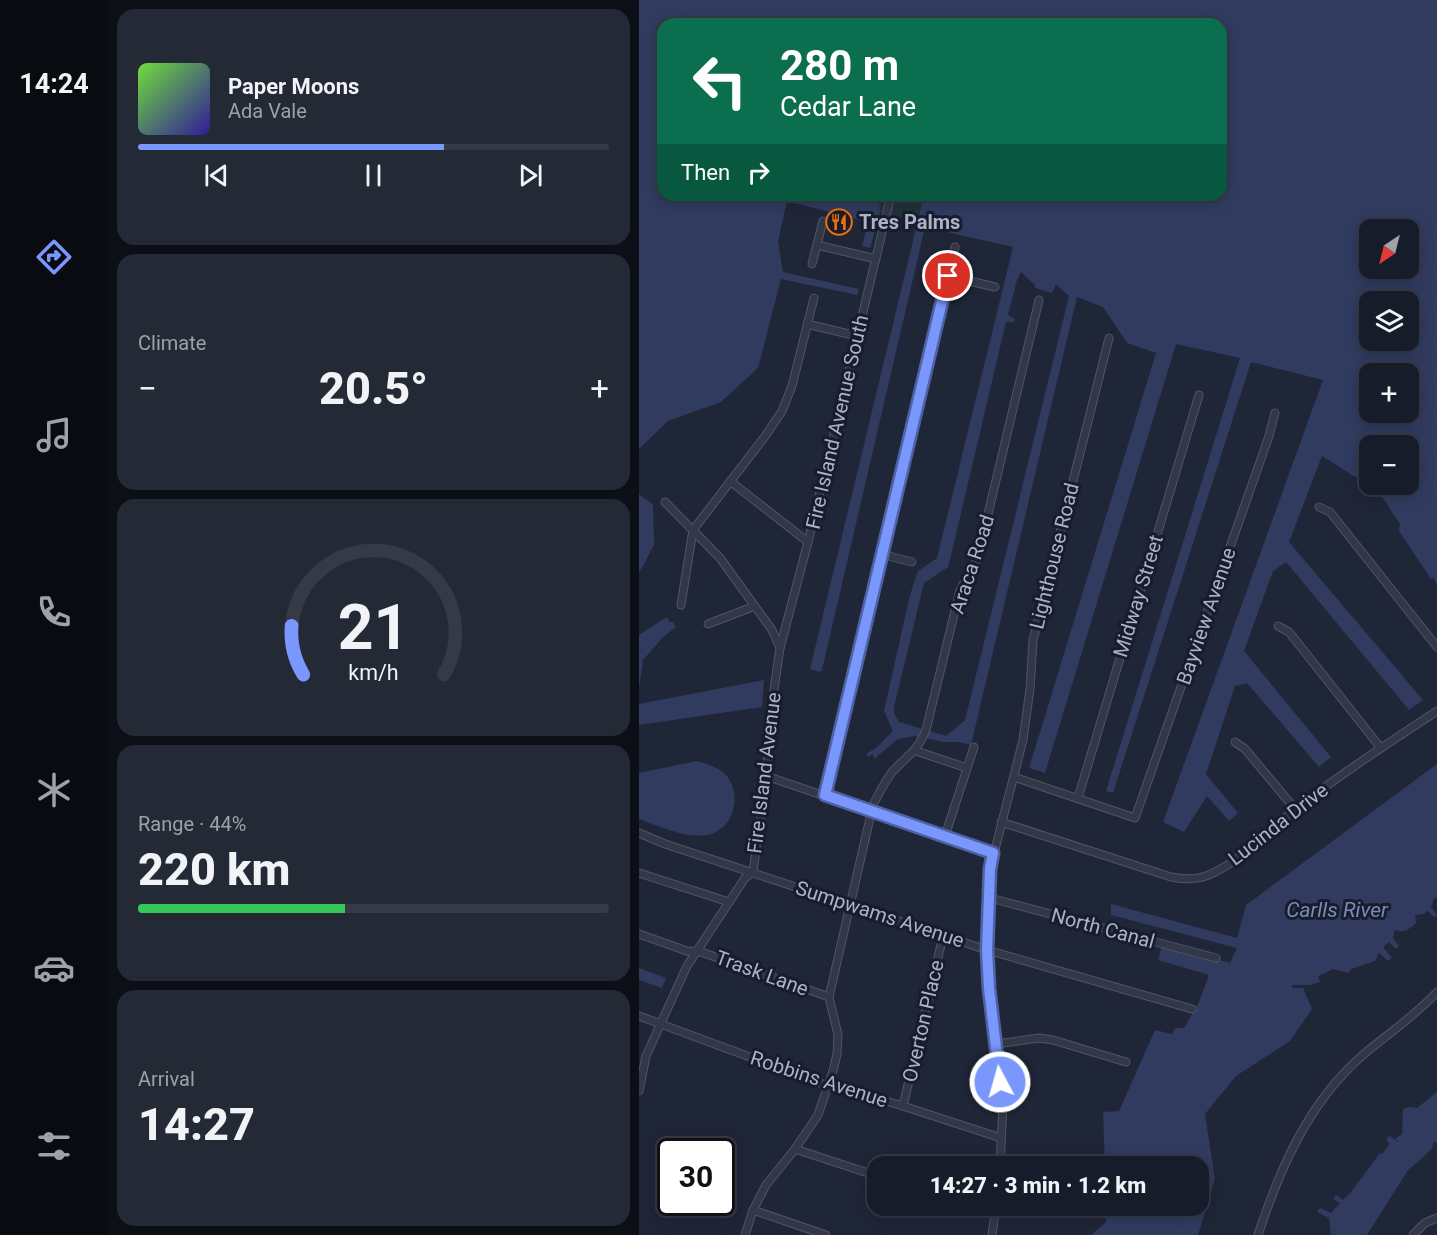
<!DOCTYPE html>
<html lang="en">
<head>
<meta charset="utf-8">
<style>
  :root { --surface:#171c2a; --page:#242936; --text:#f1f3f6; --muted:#9ea1a8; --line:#363a47; --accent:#7a97fd }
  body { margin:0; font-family:Roboto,sans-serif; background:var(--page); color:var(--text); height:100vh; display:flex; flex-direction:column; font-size:22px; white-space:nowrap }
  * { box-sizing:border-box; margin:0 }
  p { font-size:20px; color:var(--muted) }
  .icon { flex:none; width:33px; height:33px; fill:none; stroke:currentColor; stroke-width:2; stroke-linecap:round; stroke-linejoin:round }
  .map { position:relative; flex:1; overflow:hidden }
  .side { display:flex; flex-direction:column; gap:9px; padding:9px; background:#0d0f17; width:531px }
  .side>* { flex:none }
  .top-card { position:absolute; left:18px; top:18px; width:570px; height:183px; border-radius:18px; box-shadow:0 3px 15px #0003,0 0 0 2px var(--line); background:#0b6e4f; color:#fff; overflow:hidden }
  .needle { width:39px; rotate:215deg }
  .buttons { position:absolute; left:720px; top:219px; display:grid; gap:12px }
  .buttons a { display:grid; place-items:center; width:60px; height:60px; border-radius:12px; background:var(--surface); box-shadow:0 3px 15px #0003,0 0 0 2px var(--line); font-size:30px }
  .speed { position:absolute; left:18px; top:1138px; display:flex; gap:12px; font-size:30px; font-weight:700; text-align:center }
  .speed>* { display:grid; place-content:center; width:78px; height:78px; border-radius:50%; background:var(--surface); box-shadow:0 3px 15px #0003,0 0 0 2px var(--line); line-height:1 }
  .speed .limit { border:3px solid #111; border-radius:9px; background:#fff; color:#111 }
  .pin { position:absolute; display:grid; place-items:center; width:51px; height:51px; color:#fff; margin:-26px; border:3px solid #fff; border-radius:50%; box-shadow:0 2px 6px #0007 }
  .me { position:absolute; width:66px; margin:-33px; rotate:354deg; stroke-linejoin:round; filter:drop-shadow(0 0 4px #0008) }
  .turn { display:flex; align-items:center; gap:21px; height:126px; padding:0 24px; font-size:27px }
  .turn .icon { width:78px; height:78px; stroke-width:2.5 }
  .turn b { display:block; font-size:42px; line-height:51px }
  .then { display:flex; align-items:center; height:57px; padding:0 24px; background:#0003; gap:12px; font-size:22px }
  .big { font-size:45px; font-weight:800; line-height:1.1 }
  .side .widget { flex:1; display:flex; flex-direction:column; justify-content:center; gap:9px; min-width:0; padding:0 21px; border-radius:18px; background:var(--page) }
  .side .dial { align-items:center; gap:0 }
  .dial svg { height:156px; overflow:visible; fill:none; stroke:var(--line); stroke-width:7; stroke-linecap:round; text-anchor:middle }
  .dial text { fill:var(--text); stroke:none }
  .song { display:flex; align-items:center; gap:18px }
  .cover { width:72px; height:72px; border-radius:9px; background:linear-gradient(135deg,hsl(100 70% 55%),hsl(250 70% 35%)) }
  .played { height:6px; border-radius:3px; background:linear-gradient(90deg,var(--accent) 65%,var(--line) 65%) }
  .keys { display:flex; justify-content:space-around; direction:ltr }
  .heat { display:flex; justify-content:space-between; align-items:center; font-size:33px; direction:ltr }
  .charge { height:9px; border-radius:4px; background:linear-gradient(90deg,#34c759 44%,var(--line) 0) }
  .trip { position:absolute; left:228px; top:1156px; width:342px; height:60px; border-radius:18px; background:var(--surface); box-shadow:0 3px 15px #0003,0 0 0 2px var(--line); font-weight:800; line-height:60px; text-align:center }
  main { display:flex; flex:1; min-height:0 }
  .menu { display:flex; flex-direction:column; width:108px; justify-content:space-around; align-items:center; background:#090b11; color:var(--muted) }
  .menu .icon { width:42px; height:42px }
  .menu .current { color:var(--accent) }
  .menu b { font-size:27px; color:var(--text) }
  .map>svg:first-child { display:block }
</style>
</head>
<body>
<main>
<nav class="menu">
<b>14:24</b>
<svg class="icon current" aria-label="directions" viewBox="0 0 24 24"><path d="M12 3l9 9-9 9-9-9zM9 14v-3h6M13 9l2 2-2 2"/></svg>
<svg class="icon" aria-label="music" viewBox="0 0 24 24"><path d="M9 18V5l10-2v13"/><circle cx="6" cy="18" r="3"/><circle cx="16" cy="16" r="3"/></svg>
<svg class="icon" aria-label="phone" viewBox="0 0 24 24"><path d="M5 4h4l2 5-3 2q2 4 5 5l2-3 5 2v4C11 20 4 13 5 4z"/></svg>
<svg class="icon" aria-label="climate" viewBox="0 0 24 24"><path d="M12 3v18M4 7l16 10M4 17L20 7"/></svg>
<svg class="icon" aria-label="car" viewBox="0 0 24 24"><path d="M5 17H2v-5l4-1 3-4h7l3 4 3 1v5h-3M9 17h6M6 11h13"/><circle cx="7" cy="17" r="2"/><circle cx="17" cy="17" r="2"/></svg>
<svg class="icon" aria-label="filters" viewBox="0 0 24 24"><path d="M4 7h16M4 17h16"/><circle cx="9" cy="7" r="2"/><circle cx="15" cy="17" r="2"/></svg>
</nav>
<section class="side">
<div class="widget">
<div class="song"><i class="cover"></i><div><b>Paper Moons</b><p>Ada Vale</p></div></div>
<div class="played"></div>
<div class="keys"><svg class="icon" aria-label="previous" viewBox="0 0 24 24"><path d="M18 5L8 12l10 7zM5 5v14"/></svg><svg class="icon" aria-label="pause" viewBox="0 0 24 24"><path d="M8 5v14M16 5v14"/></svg><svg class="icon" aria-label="next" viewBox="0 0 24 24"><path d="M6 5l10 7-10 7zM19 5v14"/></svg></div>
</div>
<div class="widget"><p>Climate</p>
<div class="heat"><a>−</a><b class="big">20.5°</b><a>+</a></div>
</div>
<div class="widget dial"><svg viewBox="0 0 100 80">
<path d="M14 69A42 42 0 1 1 86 69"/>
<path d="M14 69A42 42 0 0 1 8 44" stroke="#7a97fd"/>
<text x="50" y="56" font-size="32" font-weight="700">21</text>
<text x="50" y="72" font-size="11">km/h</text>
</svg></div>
<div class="widget"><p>Range · 44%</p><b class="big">220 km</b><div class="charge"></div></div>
<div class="widget"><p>Arrival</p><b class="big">14:27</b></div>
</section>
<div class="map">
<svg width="798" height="1235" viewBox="0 0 798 1235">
  <rect width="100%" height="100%" fill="#1f2638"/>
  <!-- green -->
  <polygon fill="#213239" points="208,195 285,195 278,222 239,212 240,202"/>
  <!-- water -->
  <g fill="#303b5f" fill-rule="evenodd">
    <path d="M0 0H798V584L794 578 792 579 760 531 761 524 740 492 683 456 650 542 784 700 770 710 647 562 634 571 605 651 692 757 680 767 608 683 596 686 567 774 599 813 590 821 568 796 545 832 524 822 684 380 612 362 474 793 467 791 601 358 537 344 406 773 390 768 517 353 488 343 464 307 438 297 332 745 320 742H305L275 736 259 739 235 759 234 754 229 757 227 754 237 748 254 731 245 711 271 595 279 571 298 558 374 247 286 227 183 670 181 672 171 669 285 195H582V24H24V195H208L240 202 241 213 231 248 223 246 229 222 148 201 139 241 144 272 220 289 218 295 142 279 119 368 82 402 29 421 0 449ZM730 230H770V268H730ZM382 272 396 285V288L413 293 417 284 430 296 326 720 307 736 260 722 255 713V707L285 583 309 567 311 560 367 322H375L376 319 369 315 378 280ZM730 302H770V340H730ZM730 374H770V412H730ZM730 446H770V484H730Z"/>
    <polygon points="0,494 14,505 15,545 0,573"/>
    <polygon points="28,617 31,622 34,622 37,627 24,637 4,660 0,688 0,635"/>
    <polygon points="125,680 123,707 0,725 0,704"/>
    <path d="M58 761C68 764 79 767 87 775 104 795 95 830 68 835 46 839 21 826 0 819V773Z"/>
    <path d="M798 764V897L795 899 792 907 798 915 795 917 788 911 785 914 776 915 777 923C770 930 765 933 756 930L754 938 760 946 757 949 750 942 744 947 753 958 749 961 740 953 736 961 712 969 709 973 694 969 679 976 681 982 672 985H653L654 988H664L673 1009 651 1041 597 1076 566 1114 576 1179 559 1235H452L467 1222V1206H560V1167H466L464 1112 480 1111 516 1030 533 1034 536 1028H545L560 1002 570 975 519 960 523 945 591 963 598 948 472 915V904L598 938 607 905Z"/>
    <polygon points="0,968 27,978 23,988 0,980"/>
    <polygon points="798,1092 798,1143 795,1142 792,1150 769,1170 728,1235 692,1235 690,1218 678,1212 681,1208 692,1213 701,1203 694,1199 697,1195 704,1200 712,1192 741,1153 743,1154 751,1144 747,1140 750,1136 761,1143 756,1139 763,1134 764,1109 770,1107 778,1108"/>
  </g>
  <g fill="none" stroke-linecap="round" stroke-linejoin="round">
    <!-- street casing -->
    <g stroke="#505567" stroke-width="9">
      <g id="street">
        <polyline points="178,245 237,259"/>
        <polyline points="173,264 184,221"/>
        <polyline points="309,276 356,287"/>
        <polyline points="168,324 218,336"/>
        <polyline points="91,481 169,542"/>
        <polyline points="680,507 691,512 798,647"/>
        <polyline points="242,554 273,562"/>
        <polyline points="42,605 54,530 127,435 143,411 153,386 175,298"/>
        <polyline points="69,624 116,606"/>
        <polyline points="639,626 650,632 741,747"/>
        <polyline points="141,648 169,542 252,195"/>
        <polyline points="596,742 606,749 656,809"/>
        <polyline points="277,751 328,768"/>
        <polyline points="127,776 354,853"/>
        <polyline points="375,777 496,818 630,436 636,413"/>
        <polyline points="186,795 316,247"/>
        <polyline points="439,798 560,395"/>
        <path d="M362 822 532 877C548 880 561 880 576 872 608 856 631 828 659 807 704 772 751 742 798 711"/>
        <polyline points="0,833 26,844 348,950 553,1009"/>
        <polyline points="306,836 335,747"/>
        <polyline points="0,873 90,902"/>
        <polyline points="351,898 577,958"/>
        <polyline points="0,934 48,951 62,952 190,997"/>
        <polyline points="0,1016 189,1086 202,1088 264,1106 362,1138"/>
        <polyline points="358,1044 400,1038 414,1040 487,1062"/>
        <polyline points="0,1091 7,1056 48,966 106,878 114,872 127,776 134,696 141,648 133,630 81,558 26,502"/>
        <polyline points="264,1106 304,936"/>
        <polyline points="156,1149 238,1176"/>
        <polyline points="361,1167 364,1104 350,988 348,950 351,869 384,740 391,689 394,640 470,338"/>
        <polyline points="329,1206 356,1215"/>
        <polyline points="114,1210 187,1235"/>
        <path d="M106 1235 114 1210 127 1185 156 1149 179 1115 194 1071 198 1054 199 1035 190 997 234 805C240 793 246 781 254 771 269 755 278 752 287 730L321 590 338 560 400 300"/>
        <polyline points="353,1235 357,1206"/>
        <path d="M619 1235C641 1168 670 1101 725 1054 750 1033 776 1016 798 992"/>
        <polyline points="774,1235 786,1223 798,1218"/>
      </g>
    </g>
    <!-- street -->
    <use href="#street" stroke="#333849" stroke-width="7"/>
  </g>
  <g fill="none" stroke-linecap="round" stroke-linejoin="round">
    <!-- route casing -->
    <g stroke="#4f62a4" stroke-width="15">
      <polyline id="route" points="309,276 186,795 354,853 351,869 348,950 350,988 361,1082"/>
    </g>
    <!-- route -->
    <use href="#route" stroke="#7a97fd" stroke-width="10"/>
  </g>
  <!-- icons -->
  <defs>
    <g id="restaurant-ring" transform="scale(1.35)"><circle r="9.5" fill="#181d2d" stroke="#e8710a" stroke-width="1.5"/><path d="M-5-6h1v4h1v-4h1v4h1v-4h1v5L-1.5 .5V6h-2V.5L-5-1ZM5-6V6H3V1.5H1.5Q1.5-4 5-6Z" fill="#e8710a"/></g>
  </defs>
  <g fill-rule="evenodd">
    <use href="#restaurant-ring" x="200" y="222"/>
  </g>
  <g text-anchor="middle" stroke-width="6" stroke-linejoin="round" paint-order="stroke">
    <!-- poi labels -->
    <g font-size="20" font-weight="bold" fill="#adb2c6" stroke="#181d2d" text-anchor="start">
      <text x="220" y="229">Tres Palms</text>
    </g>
    <!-- street labels -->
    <g font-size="20" fill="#adb2c6" stroke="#181d2d">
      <text transform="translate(198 422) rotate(-77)" y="7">Fire Island Avenue South</text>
      <text transform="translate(415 556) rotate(-76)" y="7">Lighthouse Road</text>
      <text transform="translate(333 564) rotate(-72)" y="7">Araca Road</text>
      <text transform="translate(499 596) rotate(-73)" y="7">Midway Street</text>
      <text transform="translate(567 616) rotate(-71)" y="7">Bayview Avenue</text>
      <text transform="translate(125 773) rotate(-83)" y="7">Fire Island Avenue</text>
      <text transform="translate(639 824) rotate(-38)" y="7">Lucinda Drive</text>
      <text transform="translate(241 914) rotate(18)" y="7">Sumpwams Avenue</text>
      <text transform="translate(464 928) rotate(15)" y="7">North Canal</text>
      <text transform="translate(123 973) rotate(20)" y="7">Trask Lane</text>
      <text transform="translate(284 1021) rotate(-77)" y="7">Overton Place</text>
      <text transform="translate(180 1079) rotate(18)" y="7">Robbins Avenue</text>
    </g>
    <!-- water labels -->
    <g font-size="21" font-style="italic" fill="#7a8ab4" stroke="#181d2d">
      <text x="698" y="917">Carlls River</text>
    </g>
  </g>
</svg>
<div class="buttons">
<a><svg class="needle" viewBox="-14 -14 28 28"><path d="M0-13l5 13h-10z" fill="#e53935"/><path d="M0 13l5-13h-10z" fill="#9ea1a8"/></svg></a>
<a><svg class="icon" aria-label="layers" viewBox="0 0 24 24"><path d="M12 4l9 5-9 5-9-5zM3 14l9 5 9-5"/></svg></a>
<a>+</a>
<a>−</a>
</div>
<div class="speed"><div class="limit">30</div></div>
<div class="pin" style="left:309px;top:276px;background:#d93025"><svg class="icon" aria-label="arrive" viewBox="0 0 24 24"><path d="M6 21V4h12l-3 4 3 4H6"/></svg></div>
<svg class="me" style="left:361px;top:1082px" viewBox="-20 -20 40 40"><circle r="17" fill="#7a97fd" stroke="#fff" stroke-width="3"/><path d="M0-11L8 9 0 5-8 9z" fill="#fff"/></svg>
<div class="trip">14:27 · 3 min · 1.2 km</div>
<div class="top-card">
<div class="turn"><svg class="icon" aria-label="left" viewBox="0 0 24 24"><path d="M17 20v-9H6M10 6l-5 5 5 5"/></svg><div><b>280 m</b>Cedar Lane</div></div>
<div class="then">Then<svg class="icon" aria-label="right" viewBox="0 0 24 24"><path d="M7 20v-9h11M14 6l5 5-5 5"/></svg></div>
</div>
</div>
</main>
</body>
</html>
